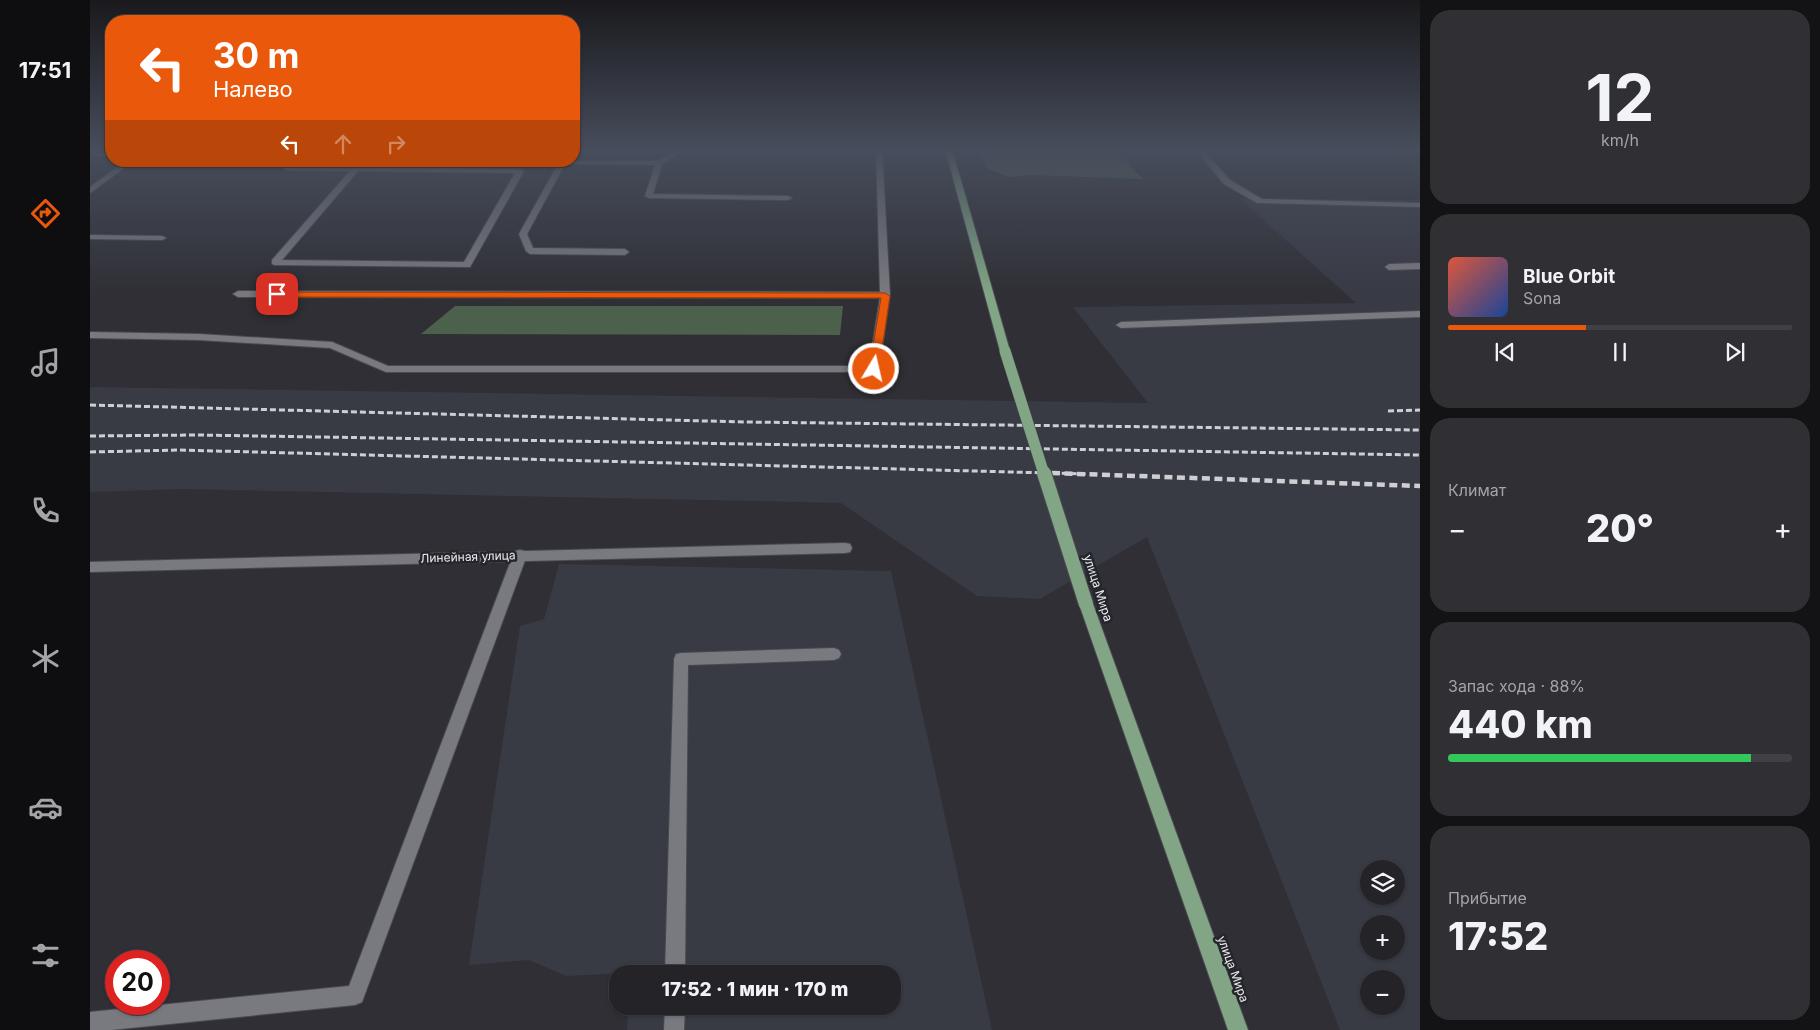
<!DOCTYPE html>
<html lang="ru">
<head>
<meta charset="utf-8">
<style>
  :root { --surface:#232328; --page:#2f2f34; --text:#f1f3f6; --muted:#a3a4a8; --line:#404045; --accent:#ea580c }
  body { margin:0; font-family:Inter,sans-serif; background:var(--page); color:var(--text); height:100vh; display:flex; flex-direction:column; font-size:19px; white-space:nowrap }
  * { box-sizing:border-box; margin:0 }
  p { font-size:16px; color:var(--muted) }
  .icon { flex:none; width:28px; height:28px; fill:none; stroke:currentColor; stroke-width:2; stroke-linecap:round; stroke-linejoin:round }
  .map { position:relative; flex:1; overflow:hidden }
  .sheet { display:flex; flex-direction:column; gap:10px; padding:10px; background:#131316; width:400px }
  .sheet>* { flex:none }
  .top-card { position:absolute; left:15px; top:15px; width:475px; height:152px; border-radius:20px; box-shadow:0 1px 4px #0004,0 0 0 1px var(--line); background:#ea580c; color:#fff; overflow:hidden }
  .fabs { position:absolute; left:1270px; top:860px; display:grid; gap:10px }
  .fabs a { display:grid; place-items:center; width:45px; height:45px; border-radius:50%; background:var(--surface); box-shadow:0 1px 4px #0004,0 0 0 1px var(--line); font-size:25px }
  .speed { position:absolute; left:15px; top:950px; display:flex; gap:10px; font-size:25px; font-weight:700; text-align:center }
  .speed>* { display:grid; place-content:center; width:65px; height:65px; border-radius:50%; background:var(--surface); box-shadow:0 1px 4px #0004,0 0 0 1px var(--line); line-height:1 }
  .speed .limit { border:8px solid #d22; background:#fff; color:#111 }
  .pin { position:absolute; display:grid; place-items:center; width:42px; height:42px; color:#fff; margin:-21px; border-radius:10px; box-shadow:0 2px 8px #0006 }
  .me { position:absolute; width:55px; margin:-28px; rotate:9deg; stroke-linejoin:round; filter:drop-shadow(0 0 4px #0008) }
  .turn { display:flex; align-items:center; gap:18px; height:105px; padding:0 25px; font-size:22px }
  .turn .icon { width:65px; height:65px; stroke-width:2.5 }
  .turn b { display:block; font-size:35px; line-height:42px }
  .lanes { display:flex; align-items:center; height:48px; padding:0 25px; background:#0003; justify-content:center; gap:25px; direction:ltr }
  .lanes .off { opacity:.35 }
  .big { font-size:38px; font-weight:800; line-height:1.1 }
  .sheet .tile { flex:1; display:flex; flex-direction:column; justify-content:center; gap:8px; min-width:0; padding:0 18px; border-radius:20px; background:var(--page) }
  .sheet .dial { align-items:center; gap:0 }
  .dial b { font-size:65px; line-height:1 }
  .song { display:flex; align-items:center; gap:15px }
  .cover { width:60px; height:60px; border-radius:8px; background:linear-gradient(135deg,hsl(10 70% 55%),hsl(220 70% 35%)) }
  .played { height:5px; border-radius:2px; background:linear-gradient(90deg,var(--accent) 40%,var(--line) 40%) }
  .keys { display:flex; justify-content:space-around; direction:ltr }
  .heat { display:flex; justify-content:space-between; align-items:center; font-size:28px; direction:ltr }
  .charge { height:8px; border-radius:4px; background:linear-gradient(90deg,#34c759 88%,var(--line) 0) }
  .trip { position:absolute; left:519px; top:965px; width:292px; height:50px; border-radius:20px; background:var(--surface); box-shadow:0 1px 4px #0004,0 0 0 1px var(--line); font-weight:800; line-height:50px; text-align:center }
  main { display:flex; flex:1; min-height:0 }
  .tabs { display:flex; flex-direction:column; width:90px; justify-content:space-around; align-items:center; background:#0e0e10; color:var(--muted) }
  .tabs .icon { width:35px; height:35px }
  .tabs .current { color:var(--accent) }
  .tabs b { font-size:22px; color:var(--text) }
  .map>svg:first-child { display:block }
</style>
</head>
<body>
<main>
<nav class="tabs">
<b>17:51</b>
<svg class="icon current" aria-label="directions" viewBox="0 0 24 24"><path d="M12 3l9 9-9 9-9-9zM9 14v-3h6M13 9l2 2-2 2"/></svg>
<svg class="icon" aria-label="music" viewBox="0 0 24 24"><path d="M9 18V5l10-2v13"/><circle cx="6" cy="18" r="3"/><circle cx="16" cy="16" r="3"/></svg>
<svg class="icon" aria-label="phone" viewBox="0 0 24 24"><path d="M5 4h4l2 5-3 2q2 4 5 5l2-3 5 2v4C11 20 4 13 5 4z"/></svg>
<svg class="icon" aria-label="climate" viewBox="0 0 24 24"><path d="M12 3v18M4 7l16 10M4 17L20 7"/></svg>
<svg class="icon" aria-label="car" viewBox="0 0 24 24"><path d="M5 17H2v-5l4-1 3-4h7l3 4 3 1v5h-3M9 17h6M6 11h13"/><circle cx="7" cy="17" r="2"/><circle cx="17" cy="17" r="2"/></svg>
<svg class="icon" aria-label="filters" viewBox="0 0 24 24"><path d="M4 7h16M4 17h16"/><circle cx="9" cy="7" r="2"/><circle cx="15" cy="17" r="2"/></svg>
</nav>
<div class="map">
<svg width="1330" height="1030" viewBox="0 0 1330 1030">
  <rect width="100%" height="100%" fill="#2f2f35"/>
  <!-- built -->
  <g fill="#383a44" fill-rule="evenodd">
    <path d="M1150 199 1330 200V1030H1250L1057 537 950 599 887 596 751 503 92 489 0 492V387L1058 403 983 307 1266 303ZM1279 869H1306V896H1279ZM1279 924H1306V951H1279ZM1279 979H1306V1006H1279Z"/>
    <polygon points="469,564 801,571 902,1030 537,1030 538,1006 802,1006 802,974 540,973 476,976 439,960 379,965 430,626 454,619"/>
  </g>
  <!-- green -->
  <g fill="#4c614c">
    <polygon points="889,149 1024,149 1053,179 943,175 918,177 897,168"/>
    <polygon points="365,306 753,306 750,335 331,334"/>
  </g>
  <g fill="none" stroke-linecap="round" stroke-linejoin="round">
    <!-- service casing -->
    <g stroke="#4a4a4f" stroke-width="2">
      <g id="service">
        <polygon points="588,149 597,149 572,164 563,194 698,196 702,198 698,200 559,198 555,196 565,165 475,164 437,234 443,248 535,249 539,252 535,255 440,254 436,251 429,234 468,164 428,163 425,161 568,161"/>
        <polygon points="786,149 792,149 800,295 789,369 784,372 296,372 240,348 109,340 0,338 0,332 109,334 242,342 298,366 779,366 790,298 148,297 143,294 148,291 790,292"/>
        <polygon points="1105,149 1112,149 1140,180 1172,199 1330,203 1330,207 1167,203 1134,184"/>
        <polygon points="1267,149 1330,149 1330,153 1270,151"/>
        <rect x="0" y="152" width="21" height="4"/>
        <polygon points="36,161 44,161 0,193 0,187"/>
        <path d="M201 161H208L204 166 430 169 434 171 380 267 185 265 182 264V260L260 171 195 170 194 168ZM268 171 425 173 374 262 192 260Z"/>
        <polygon points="0,235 72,236 76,238 72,240 0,239"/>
        <polygon points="1330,263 1330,269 1299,270 1295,267 1299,264"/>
        <polygon points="1330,311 1330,317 1031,328 1026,325 1031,322"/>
        <polygon points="430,550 435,551 437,555 272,1002 265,1005 21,1030 0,1030 0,1012 259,986 423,555 425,551"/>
        <polygon points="744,648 749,650 751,654 749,658 744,660 598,665 595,974 575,974 584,659 586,654 591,653"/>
        <polygon points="575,1006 595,1006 594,1030 574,1030"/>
      </g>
    </g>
    <!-- minor casing -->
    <g stroke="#4a4a4f" stroke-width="2">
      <polygon id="minor" points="755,543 760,544 762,548 760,552 755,553 0,572 0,562"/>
    </g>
    <!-- primary casing -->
    <g stroke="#4a4a4f" stroke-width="2">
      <g id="primary">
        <polygon points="855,149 862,149 920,351 919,353 915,354 910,351"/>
        <polygon points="996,598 1001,600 1003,604 1158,1030 1138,1030 989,604 991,600"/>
      </g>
    </g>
    <!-- service -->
    <use href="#service" fill="#797980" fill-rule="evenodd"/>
    <!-- minor -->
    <use href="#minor" fill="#797980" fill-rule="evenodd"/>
    <!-- primary -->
    <use href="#primary" fill="#81a585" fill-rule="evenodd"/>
    <!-- rail-far1 -->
    <g stroke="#ceced3" stroke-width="3" stroke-dasharray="6 3" stroke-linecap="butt">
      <polyline points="0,405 655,422 1330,430"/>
      <polyline points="1298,411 1330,410"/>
      <polyline points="0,436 107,435 1330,455"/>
      <polyline points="0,452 89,450 997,474"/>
    </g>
    <!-- rail -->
    <polyline stroke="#ceced3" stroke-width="4.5" stroke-dasharray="8 4.5" stroke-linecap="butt" points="962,473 1330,486"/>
    <!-- primary-bridge-far1 casing -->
    <g stroke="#4a4a4f" stroke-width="12" stroke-linecap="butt">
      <polyline id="primary-bridge-far1" points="915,351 954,474"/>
    </g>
    <!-- primary-bridge casing -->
    <g stroke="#4a4a4f" stroke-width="16" stroke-linecap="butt">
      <polyline id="primary-bridge" points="954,473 996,604"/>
    </g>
    <!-- primary-bridge-far1 -->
    <use href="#primary-bridge-far1" stroke="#81a585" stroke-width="11"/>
    <!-- primary-bridge -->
    <use href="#primary-bridge" stroke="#81a585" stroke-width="14"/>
  </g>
  <!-- sky -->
  <linearGradient id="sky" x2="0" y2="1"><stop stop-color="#1a1a1d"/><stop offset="0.51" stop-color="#474d5c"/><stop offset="1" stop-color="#474d5c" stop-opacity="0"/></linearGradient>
  <rect width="1330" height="294" fill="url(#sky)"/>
  <!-- route -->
  <polygon fill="#ea580c" stroke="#983908" points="184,292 795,293 800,296 789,369 784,372 779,369 791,298 187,297 183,294"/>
  <g text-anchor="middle" stroke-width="5" stroke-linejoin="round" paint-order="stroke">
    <!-- street labels -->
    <g font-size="12" fill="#ebebef" stroke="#25262b">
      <text transform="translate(378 557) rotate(-2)" y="4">Линейная улица</text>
      <text transform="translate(1008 588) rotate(72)" y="4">улица Мира</text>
      <text transform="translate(1143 969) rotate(70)" y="4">улица Мира</text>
    </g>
  </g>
</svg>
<div class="fabs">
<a><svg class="icon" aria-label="layers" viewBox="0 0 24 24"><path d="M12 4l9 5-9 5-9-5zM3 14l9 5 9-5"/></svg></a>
<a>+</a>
<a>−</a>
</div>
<div class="speed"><div class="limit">20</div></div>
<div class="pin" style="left:187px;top:294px;background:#d93025"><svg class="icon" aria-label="arrive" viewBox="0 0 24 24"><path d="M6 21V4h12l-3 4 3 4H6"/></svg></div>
<svg class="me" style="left:784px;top:369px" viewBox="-20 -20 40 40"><circle r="17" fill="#ea580c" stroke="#fff" stroke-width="3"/><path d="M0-11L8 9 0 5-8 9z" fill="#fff"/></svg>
<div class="trip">17:52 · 1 мин · 170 m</div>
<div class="top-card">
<div class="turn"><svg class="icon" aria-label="left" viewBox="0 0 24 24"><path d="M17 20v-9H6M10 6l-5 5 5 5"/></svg><div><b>30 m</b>Налево</div></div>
<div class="lanes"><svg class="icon" aria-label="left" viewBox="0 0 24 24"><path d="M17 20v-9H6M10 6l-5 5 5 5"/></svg><svg class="icon off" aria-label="ahead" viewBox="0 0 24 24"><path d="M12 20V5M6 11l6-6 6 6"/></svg><svg class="icon off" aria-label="right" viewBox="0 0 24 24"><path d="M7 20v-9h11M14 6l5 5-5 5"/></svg></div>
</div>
</div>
<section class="sheet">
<div class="tile dial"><b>12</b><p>km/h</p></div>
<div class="tile">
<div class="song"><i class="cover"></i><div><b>Blue Orbit</b><p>Sona</p></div></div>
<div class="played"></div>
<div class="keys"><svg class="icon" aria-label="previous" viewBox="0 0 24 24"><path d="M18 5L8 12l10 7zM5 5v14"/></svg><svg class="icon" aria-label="pause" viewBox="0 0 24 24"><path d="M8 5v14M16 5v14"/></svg><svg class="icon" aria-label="next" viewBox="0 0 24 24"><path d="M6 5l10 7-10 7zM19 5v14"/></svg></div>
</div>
<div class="tile"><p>Климат</p>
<div class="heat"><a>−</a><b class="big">20°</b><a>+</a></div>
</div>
<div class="tile"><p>Запас хода · 88%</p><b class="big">440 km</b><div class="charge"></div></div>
<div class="tile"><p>Прибытие</p><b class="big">17:52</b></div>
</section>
</main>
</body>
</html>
